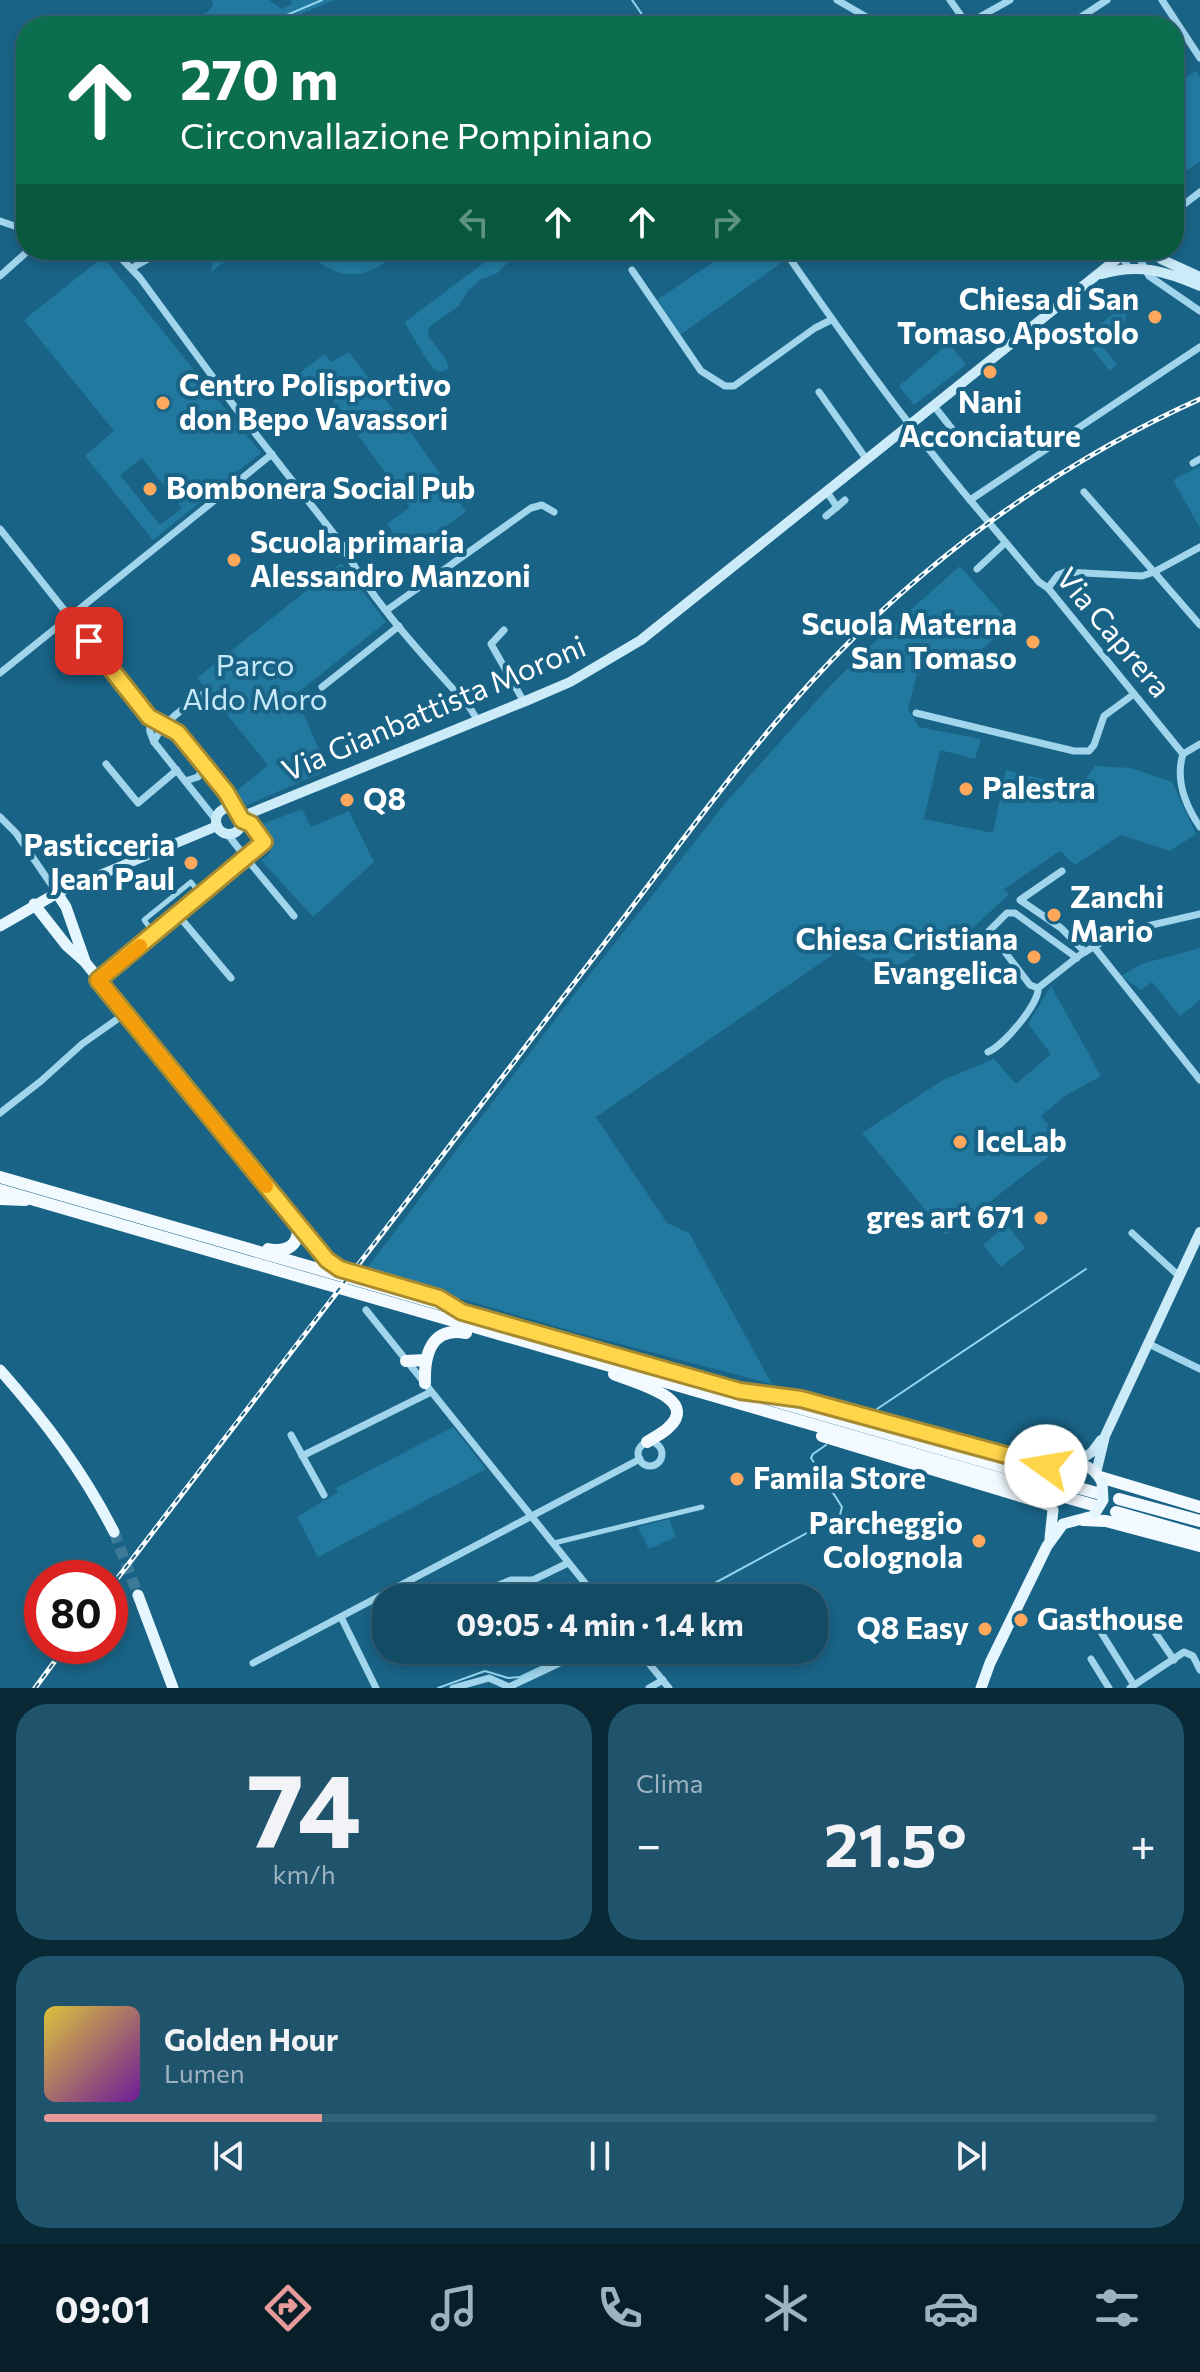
<!DOCTYPE html>
<html lang="it">
<head>
<meta charset="utf-8">
<style>
  :root { --surface:#134a64; --page:#20546d; --text:#f1f3f6; --muted:#9db3bf; --line:#326278; --accent:#e69b98 }
  body { margin:0; font-family:Commissioner,sans-serif; background:var(--page); color:var(--text); height:100vh; display:flex; flex-direction:column; font-size:30px; white-space:nowrap }
  * { box-sizing:border-box; margin:0 }
  p { font-size:26px; color:var(--muted) }
  .icon { flex:none; width:44px; height:44px; fill:none; stroke:currentColor; stroke-width:2; stroke-linecap:round; stroke-linejoin:round }
  .map { position:relative; height:1688px; overflow:hidden }
  .sheet { display:flex; flex-direction:column; gap:16px; padding:16px; background:#0a2937; flex:1 }
  .sheet>* { flex:none }
  .top-card { position:absolute; left:16px; top:16px; width:1168px; height:244px; border-radius:32px; box-shadow:0 4px 12px #0003,0 0 0 2px var(--line); background:#0b6e4f; color:#fff; overflow:hidden }
  .speed { position:absolute; left:24px; top:1560px; display:flex; gap:16px; font-size:40px; font-weight:700; text-align:center }
  .speed>* { display:grid; place-content:center; width:104px; height:104px; border-radius:50%; background:var(--surface); box-shadow:0 4px 12px #0003,0 0 0 2px var(--line); line-height:1 }
  .speed .limit { border:12px solid #d22; background:#fff; color:#111 }
  .pin { position:absolute; display:grid; place-items:center; width:68px; height:68px; color:#fff; margin:-34px; border-radius:16px; box-shadow:0 4px 12px #0006 }
  .me { position:absolute; width:88px; margin:-44px; rotate:283deg; stroke-linejoin:round; filter:drop-shadow(0 0 6px #0008) }
  .turn { display:flex; align-items:center; gap:28px; height:168px; padding:0 32px; font-size:36px }
  .turn .icon { width:104px; height:104px; stroke-width:2.5 }
  .turn b { display:block; font-size:56px; line-height:68px }
  .lanes { display:flex; align-items:center; height:76px; padding:0 32px; background:#0003; justify-content:center; gap:40px; direction:ltr }
  .lanes .off { opacity:.35 }
  .big { font-size:60px; font-weight:700; line-height:1.1 }
  .sheet .card { flex:1; display:flex; flex-direction:column; justify-content:center; gap:12px; min-width:0; padding:0 28px; border-radius:32px; background:var(--page) }
  .sheet .dial { align-items:center; gap:0 }
  .dial b { font-size:104px; line-height:1 }
  .song { display:flex; align-items:center; gap:24px }
  .cover { width:96px; height:96px; border-radius:12px; background:linear-gradient(135deg,hsl(50 70% 55%),hsl(280 70% 35%)) }
  .played { height:8px; border-radius:4px; background:linear-gradient(90deg,var(--accent) 25%,var(--line) 25%) }
  .keys { display:flex; justify-content:space-around; direction:ltr }
  .heat { display:flex; justify-content:space-between; align-items:center; font-size:44px; direction:ltr }
  .sheet .tiles { flex:1; display:grid; gap:16px; grid-template-columns:1fr 1fr }
  .card:last-child { grid-column:span 2 }
  .trip { position:absolute; left:372px; top:1584px; width:456px; height:80px; border-radius:32px; background:var(--surface); box-shadow:0 4px 12px #0003,0 0 0 2px var(--line); font-weight:700; line-height:80px; text-align:center }
  .menu { display:flex; height:128px; justify-content:space-around; align-items:center; background:#081e28; color:var(--muted) }
  .menu .icon { width:56px; height:56px }
  .menu .on { color:var(--accent) }
  .menu b { font-size:36px; color:var(--text) }
  .map>svg:first-child { display:block }
</style>
</head>
<body>
<div class="map">
<svg width="1200" height="1688" viewBox="0 0 1200 1688">
  <rect width="100%" height="100%" fill="#196386"/>
  <!-- green -->
  <g fill="#22799f" fill-rule="evenodd">
    <polygon points="212,0 269,0 282,9 292,4 291,0 335,0 270,26 193,26 191,20 208,12 213,5"/>
    <polygon points="1196,71 1200,78 1200,161 1183,173 1174,168 1174,85"/>
    <path d="M215 250H405C394 254 388 262 378 267 353 279 340 276 318 262L326 251 264 256 244 254 221 264 211 272Z"/>
    <path d="M501 250H521L496 274 481 279 467 292 459 306 429 327 428 336 445 358 449 368C444 371 441 373 435 370 431 368 407 328 405 322Z"/>
    <polygon points="731,250 777,250 784,261 680,335 657,300"/>
    <path d="M103 257 261 453 153 540 85 456 114 431 24 320ZM142 458 182 508 160 525 120 475Z"/>
    <polygon points="1123,306 1128,311 1123,326 1117,331 1118,334 1103,348 1117,364 1110,371 1083,338"/>
    <polygon points="949,343 966,365 914,405 899,386"/>
    <polygon points="349,352 415,438 466,512 407,553 387,524 410,507 324,388 303,400 289,381 325,354 331,362"/>
    <polygon points="1200,466 1200,528 1173,480"/>
    <polygon points="341,563 386,622 295,695 328,770 245,806 234,793 268,765 197,678"/>
    <polygon points="960,566 1011,624 963,665 923,650 908,709 919,727 981,739 975,759 940,750 924,819 993,833 1006,770 1079,788 1095,766 1131,768 1172,782 1196,834 1170,851 1121,835 1075,865 1060,851 1004,889 1009,894 958,942 940,940 889,972 844,947 596,1117 667,1223 689,1233 772,1384 575,1332 365,1271 573,996 727,801 829,687 868,648"/>
    <polygon points="302,809 311,827 349,811 374,862 313,917 261,860 269,854 273,847 260,825"/>
    <polygon points="1200,948 1200,1000 1180,1016 1152,982 1141,990 1121,976 1141,964"/>
    <polygon points="1051,986 1101,1076 1063,1097 1041,1116 1064,1145 946,1235 862,1133 943,1080 994,1059 1016,1084 1051,1054 1028,1024"/>
    <polygon points="1007,1225 1025,1248 1001,1267 983,1245"/>
    <polygon points="453,1427 486,1469 318,1557 297,1517 338,1492 336,1488"/>
    <polygon points="669,1519 676,1537 649,1549 638,1527"/>
  </g>
  <g fill="none" stroke-linecap="round" stroke-linejoin="round">
    <!-- stream -->
    <g stroke="#93d4ef" stroke-width="2">
      <polyline points="632,0 650,26"/>
      <polyline points="261,26 322,0"/>
      <polyline points="877,1409 1086,1269"/>
      <polyline points="689,1597 840,1515 842,1507 811,1458 813,1454 826,1445"/>
      <polyline points="438,1688 485,1671 508,1678 520,1677 577,1650"/>
    </g>
    <!-- primary-tunnel -->
    <polyline stroke="#3c7a98" stroke-width="11" stroke-dasharray="11 5.5" stroke-linecap="butt" points="114,1532 138,1595"/>
    <!-- pedestrian -->
    <g stroke="#a0d5ec" stroke-width="5">
      <polygon points="191,882 200,894 153,932 144,920"/>
      <polyline points="554,1543 702,1507"/>
    </g>
    <!-- minor -->
    <g stroke="#a0d5ec" stroke-width="7">
      <polyline points="837,0 882,26"/>
      <polyline points="950,0 967,24 1010,0"/>
      <polyline points="1162,0 1200,58"/>
      <polyline points="1067,26 1107,0"/>
      <polyline points="1174,212 1200,192"/>
      <polyline points="0,221 26,230"/>
      <path d="M101 250 122 259 140 278 237 410 341 543C373 604 425 657 470 708L478 721"/>
      <path d="M784 250C843 336 903 420 970 500L1200 347"/>
      <polyline points="1117,250 1129,268"/>
      <polyline points="1135,250 1149,276 1200,311"/>
      <polyline points="132,268 164,250"/>
      <polyline points="632,270 701,371 725,386 734,386 815,328 831,320"/>
      <polyline points="0,276 29,250"/>
      <polyline points="819,392 867,460"/>
      <polyline points="934,406 956,434"/>
      <polyline points="1193,463 1200,459"/>
      <polyline points="827,492 837,507 845,500"/>
      <polyline points="1084,492 1154,572 1200,547"/>
      <polyline points="970,500 1039,582 1048,588 1183,754"/>
      <polyline points="826,516 837,507"/>
      <polyline points="0,529 149,717 178,733 226,792 236,810"/>
      <polyline points="977,569 1005,543"/>
      <polyline points="1048,588 1058,575 1065,572 1142,576 1154,572 1200,625"/>
      <polyline points="387,610 531,508 542,505 554,512"/>
      <polyline points="504,630 491,644 524,702"/>
      <polyline points="0,673 272,454"/>
      <polyline points="322,687 399,626"/>
      <polyline points="916,713 1074,751 1089,751 1094,745 1104,716 1134,694"/>
      <polyline points="149,717 150,732 154,742 216,820"/>
      <path d="M154 742C163 720 188 706 206 692"/>
      <path d="M1183 754C1175 780 1185 805 1200 827"/>
      <polyline points="1183,754 1200,744"/>
      <polyline points="106,764 138,803 177,770"/>
      <polyline points="185,781 198,777 204,766"/>
      <polyline points="0,817 16,833 57,893"/>
      <polyline points="222,832 229,836 246,858 264,843 251,824 242,820"/>
      <polyline points="1062,871 1020,900 1061,928 1085,952"/>
      <polyline points="178,915 231,978"/>
      <polyline points="1094,947 1200,1080"/>
      <polyline points="98,980 246,858 294,916"/>
      <polyline points="1038,988 1030,985 989,931 1007,913 1015,913 1077,958"/>
      <path d="M988 1052C1003 1046 1040 1003 1038 988L1080 955 1117 933 1200 914"/>
      <polyline points="0,1113 41,1081 82,1044 126,1013"/>
      <polyline points="1132,1233 1179,1276"/>
      <polyline points="366,1310 597,1598"/>
      <polyline points="1149,1344 1200,1369"/>
      <polyline points="291,1435 324,1495"/>
      <circle cx="650" cy="1454" r="12"/>
      <polyline points="302,1456 431,1392"/>
      <polyline points="467,1598 511,1580 533,1580 568,1563"/>
      <polyline points="341,1617 376,1688"/>
      <polyline points="1152,1628 1174,1660"/>
      <polyline points="1099,1629 1134,1685"/>
      <polyline points="376,1642 386,1637"/>
      <polyline points="638,1650 669,1688"/>
      <polyline points="1091,1659 1109,1688"/>
      <polyline points="253,1663 640,1459"/>
      <polyline points="509,1687 587,1650"/>
      <polyline points="453,1688 489,1678 509,1687"/>
      <polyline points="649,1688 663,1680"/>
      <polyline points="1130,1688 1184,1652 1193,1656 1200,1670"/>
    </g>
    <!-- secondary -->
    <g stroke="#ccebf9" stroke-width="10">
      <polyline points="1148,250 1163,260 1200,277"/>
      <path d="M1102 274C1138 263 1166 271 1200 286"/>
      <circle cx="229" cy="821" r="13"/>
      <polyline points="241,817 528,700 570,682 641,640 1128,250"/>
      <polyline points="57,893 217,826"/>
      <polyline points="1076,1463 1092,1452 1101,1440"/>
      <polyline points="1096,1473 1105,1436 1200,1232"/>
    </g>
    <!-- primary -->
    <g stroke="#e5f6ff" stroke-width="11">
      <polyline points="34,904 67,946 85,962 298,1226"/>
      <polyline points="0,926 57,893 66,907 85,961"/>
      <path d="M0 1370C45 1421 83 1471 114 1532"/>
      <path d="M1057 1470C1074 1459 1092 1463 1102 1482"/>
      <polyline points="1050,1538 1053,1510"/>
      <polyline points="138,1595 173,1688"/>
      <polyline points="981,1688 990,1663 1047,1546 1063,1524 1089,1517"/>
    </g>
    <!-- trunk -->
    <g stroke="#f2faff" stroke-width="12">
      <polyline points="0,1177 1038,1477"/>
      <polyline points="0,1190 1036,1489"/>
      <polyline points="0,1199 25,1200"/>
      <polyline points="298,1226 327,1260 352,1273"/>
      <path d="M268 1249C287 1253 299 1246 298 1226"/>
      <polyline points="406,1361 426,1360"/>
      <path d="M614 1374C631 1382 702 1398 668 1428 662 1434 654 1437 647 1442"/>
      <path d="M425 1383C424 1355 431 1326 466 1333"/>
      <polyline points="777,1395 874,1419 1031,1464 1060,1468"/>
      <polyline points="822,1436 1050,1505"/>
      <polyline points="1100,1477 1200,1507"/>
      <polyline points="1057,1482 1097,1493"/>
      <polyline points="1054,1494 1093,1505"/>
      <polyline points="1119,1499 1200,1521"/>
      <polyline points="1116,1512 1200,1536"/>
      <polyline points="1083,1520 1106,1521 1200,1546"/>
    </g>
    <!-- rail casing -->
    <g stroke="#fff" stroke-width="5">
      <g id="rail">
        <path d="M110 1588C244 1412 379 1237 514 1062 555 1007 597 954 638 899 694 825 749 750 812 681 920 563 1054 465 1200 399"/>
        <polyline points="35,1688 66,1646"/>
      </g>
    </g>
    <!-- rail -->
    <use href="#rail" stroke="#196386" stroke-width="2" stroke-dasharray="6" stroke-linecap="butt"/>
    <!-- primary-bridge -->
    <g stroke="#e5f6ff" stroke-width="11">
      <polyline points="1048,1500 1048,1484 1057,1470"/>
      <polyline points="1095,1513 1103,1500 1102,1482"/>
    </g>
  </g>
  <g fill="none" stroke-linecap="round" stroke-linejoin="round">
    <!-- route casing -->
    <g stroke="#a68a30" stroke-width="20">
      <polyline id="route" points="89,641 149,717 178,733 226,792 242,820 251,824 264,842 98,980 327,1260 340,1269 439,1298 462,1312 740,1391 801,1399 1046,1466"/>
    </g>
    <!-- route -->
    <use href="#route" stroke="#ffd54a" stroke-width="14"/>
    <!-- slow -->
    <polyline stroke="#f59e0b" stroke-width="14" points="140,946 98,980 266,1186"/>
  </g>
  <!-- markers -->
  <g fill="#ffa85b" stroke="#196386" stroke-width="3">
    <circle cx="1155" cy="317" r="8"/>
    <circle cx="990" cy="372" r="8"/>
    <circle cx="163" cy="403" r="8"/>
    <circle cx="150" cy="489" r="8"/>
    <circle cx="234" cy="560" r="8"/>
    <circle cx="1033" cy="642" r="8"/>
    <circle cx="966" cy="789" r="8"/>
    <circle cx="347" cy="800" r="8"/>
    <circle cx="191" cy="863" r="8"/>
    <circle cx="1054" cy="915" r="8"/>
    <circle cx="1034" cy="957" r="8"/>
    <circle cx="960" cy="1142" r="8"/>
    <circle cx="1041" cy="1218" r="8"/>
    <circle cx="737" cy="1479" r="8"/>
    <circle cx="979" cy="1541" r="8"/>
    <circle cx="1021" cy="1620" r="8"/>
    <circle cx="985" cy="1629" r="8"/>
  </g>
  <g text-anchor="middle" stroke-width="8" stroke-linejoin="round" paint-order="stroke">
    <!-- poi labels -->
    <g font-size="30" font-weight="bold" fill="#fff" stroke="#196386" text-anchor="start">
      <text x="1139" y="310" text-anchor="end">Chiesa di San<tspan x="1139" dy="34">Tomaso Apostolo</tspan></text>
      <text x="179" y="396">Centro Polisportivo<tspan x="179" dy="34">don Bepo Vavassori</tspan></text>
      <text x="990" y="413" text-anchor="middle">Nani<tspan x="990" dy="34">Acconciature</tspan></text>
      <text x="166" y="499">Bombonera Social Pub</text>
      <text x="250" y="553">Scuola primaria<tspan x="250" dy="34">Alessandro Manzoni</tspan></text>
      <text x="1017" y="635" text-anchor="end">Scuola Materna<tspan x="1017" dy="34">San Tomaso</tspan></text>
      <text x="982" y="799">Palestra</text>
      <text x="363" y="810">Q8</text>
      <text x="175" y="856" text-anchor="end">Pasticceria<tspan x="175" dy="34">Jean Paul</tspan></text>
      <text x="1070" y="908">Zanchi<tspan x="1070" dy="34">Mario</tspan></text>
      <text x="1018" y="950" text-anchor="end">Chiesa Cristiana<tspan x="1018" dy="34">Evangelica</tspan></text>
      <text x="976" y="1152">IceLab</text>
      <text x="1025" y="1228" text-anchor="end">gres art 671</text>
      <text x="753" y="1489">Famila Store</text>
      <text x="963" y="1534" text-anchor="end">Parcheggio<tspan x="963" dy="34">Colognola</tspan></text>
      <text x="1037" y="1630">Gasthouse</text>
      <text x="969" y="1639" text-anchor="end">Q8 Easy</text>
    </g>
    <!-- street labels -->
    <g font-size="30" fill="#fff" stroke="#196386">
      <text transform="translate(1113 633) rotate(50)" y="10">Via Caprera</text>
      <text transform="translate(434 709) rotate(-23)" y="10">Via Gianbattista Moroni</text>
    </g>
    <!-- park labels -->
    <g font-size="30" fill="#c5e9f9" stroke="#196386">
      <text x="255" y="676">Parco<tspan x="255" dy="34">Aldo Moro</tspan></text>
    </g>
  </g>
</svg>
<div class="speed"><div class="limit">80</div></div>
<div class="pin" style="left:89px;top:641px;background:#d93025"><svg class="icon" aria-label="arrive" viewBox="0 0 24 24"><path d="M6 21V4h12l-3 4 3 4H6"/></svg></div>
<svg class="me" style="left:1046px;top:1466px" viewBox="-20 -20 40 40"><circle r="19" fill="#fff"/><path d="M0-13L10 11 0 6-10 11z" fill="#ffd54a"/></svg>
<div class="trip">09:05 · 4 min · 1.4 km</div>
<div class="top-card">
<div class="turn"><svg class="icon" aria-label="ahead" viewBox="0 0 24 24"><path d="M12 20V5M6 11l6-6 6 6"/></svg><div><b>270 m</b>Circonvallazione Pompiniano</div></div>
<div class="lanes"><svg class="icon off" aria-label="left" viewBox="0 0 24 24"><path d="M17 20v-9H6M10 6l-5 5 5 5"/></svg><svg class="icon" aria-label="ahead" viewBox="0 0 24 24"><path d="M12 20V5M6 11l6-6 6 6"/></svg><svg class="icon" aria-label="ahead" viewBox="0 0 24 24"><path d="M12 20V5M6 11l6-6 6 6"/></svg><svg class="icon off" aria-label="right" viewBox="0 0 24 24"><path d="M7 20v-9h11M14 6l5 5-5 5"/></svg></div>
</div>
</div>
<section class="sheet">
<div class="tiles">
<div class="card dial"><b>74</b><p>km/h</p></div>
<div class="card"><p>Clima</p>
<div class="heat"><a>−</a><b class="big">21.5°</b><a>+</a></div>
</div>
<div class="card">
<div class="song"><i class="cover"></i><div><b>Golden Hour</b><p>Lumen</p></div></div>
<div class="played"></div>
<div class="keys"><svg class="icon" aria-label="previous" viewBox="0 0 24 24"><path d="M18 5L8 12l10 7zM5 5v14"/></svg><svg class="icon" aria-label="pause" viewBox="0 0 24 24"><path d="M8 5v14M16 5v14"/></svg><svg class="icon" aria-label="next" viewBox="0 0 24 24"><path d="M6 5l10 7-10 7zM19 5v14"/></svg></div>
</div>
</div>
</section>
<nav class="menu">
<b>09:01</b>
<svg class="icon on" aria-label="directions" viewBox="0 0 24 24"><path d="M12 3l9 9-9 9-9-9zM9 14v-3h6M13 9l2 2-2 2"/></svg>
<svg class="icon" aria-label="music" viewBox="0 0 24 24"><path d="M9 18V5l10-2v13"/><circle cx="6" cy="18" r="3"/><circle cx="16" cy="16" r="3"/></svg>
<svg class="icon" aria-label="phone" viewBox="0 0 24 24"><path d="M5 4h4l2 5-3 2q2 4 5 5l2-3 5 2v4C11 20 4 13 5 4z"/></svg>
<svg class="icon" aria-label="climate" viewBox="0 0 24 24"><path d="M12 3v18M4 7l16 10M4 17L20 7"/></svg>
<svg class="icon" aria-label="car" viewBox="0 0 24 24"><path d="M5 17H2v-5l4-1 3-4h7l3 4 3 1v5h-3M9 17h6M6 11h13"/><circle cx="7" cy="17" r="2"/><circle cx="17" cy="17" r="2"/></svg>
<svg class="icon" aria-label="filters" viewBox="0 0 24 24"><path d="M4 7h16M4 17h16"/><circle cx="9" cy="7" r="2"/><circle cx="15" cy="17" r="2"/></svg>
</nav>
</body>
</html>
